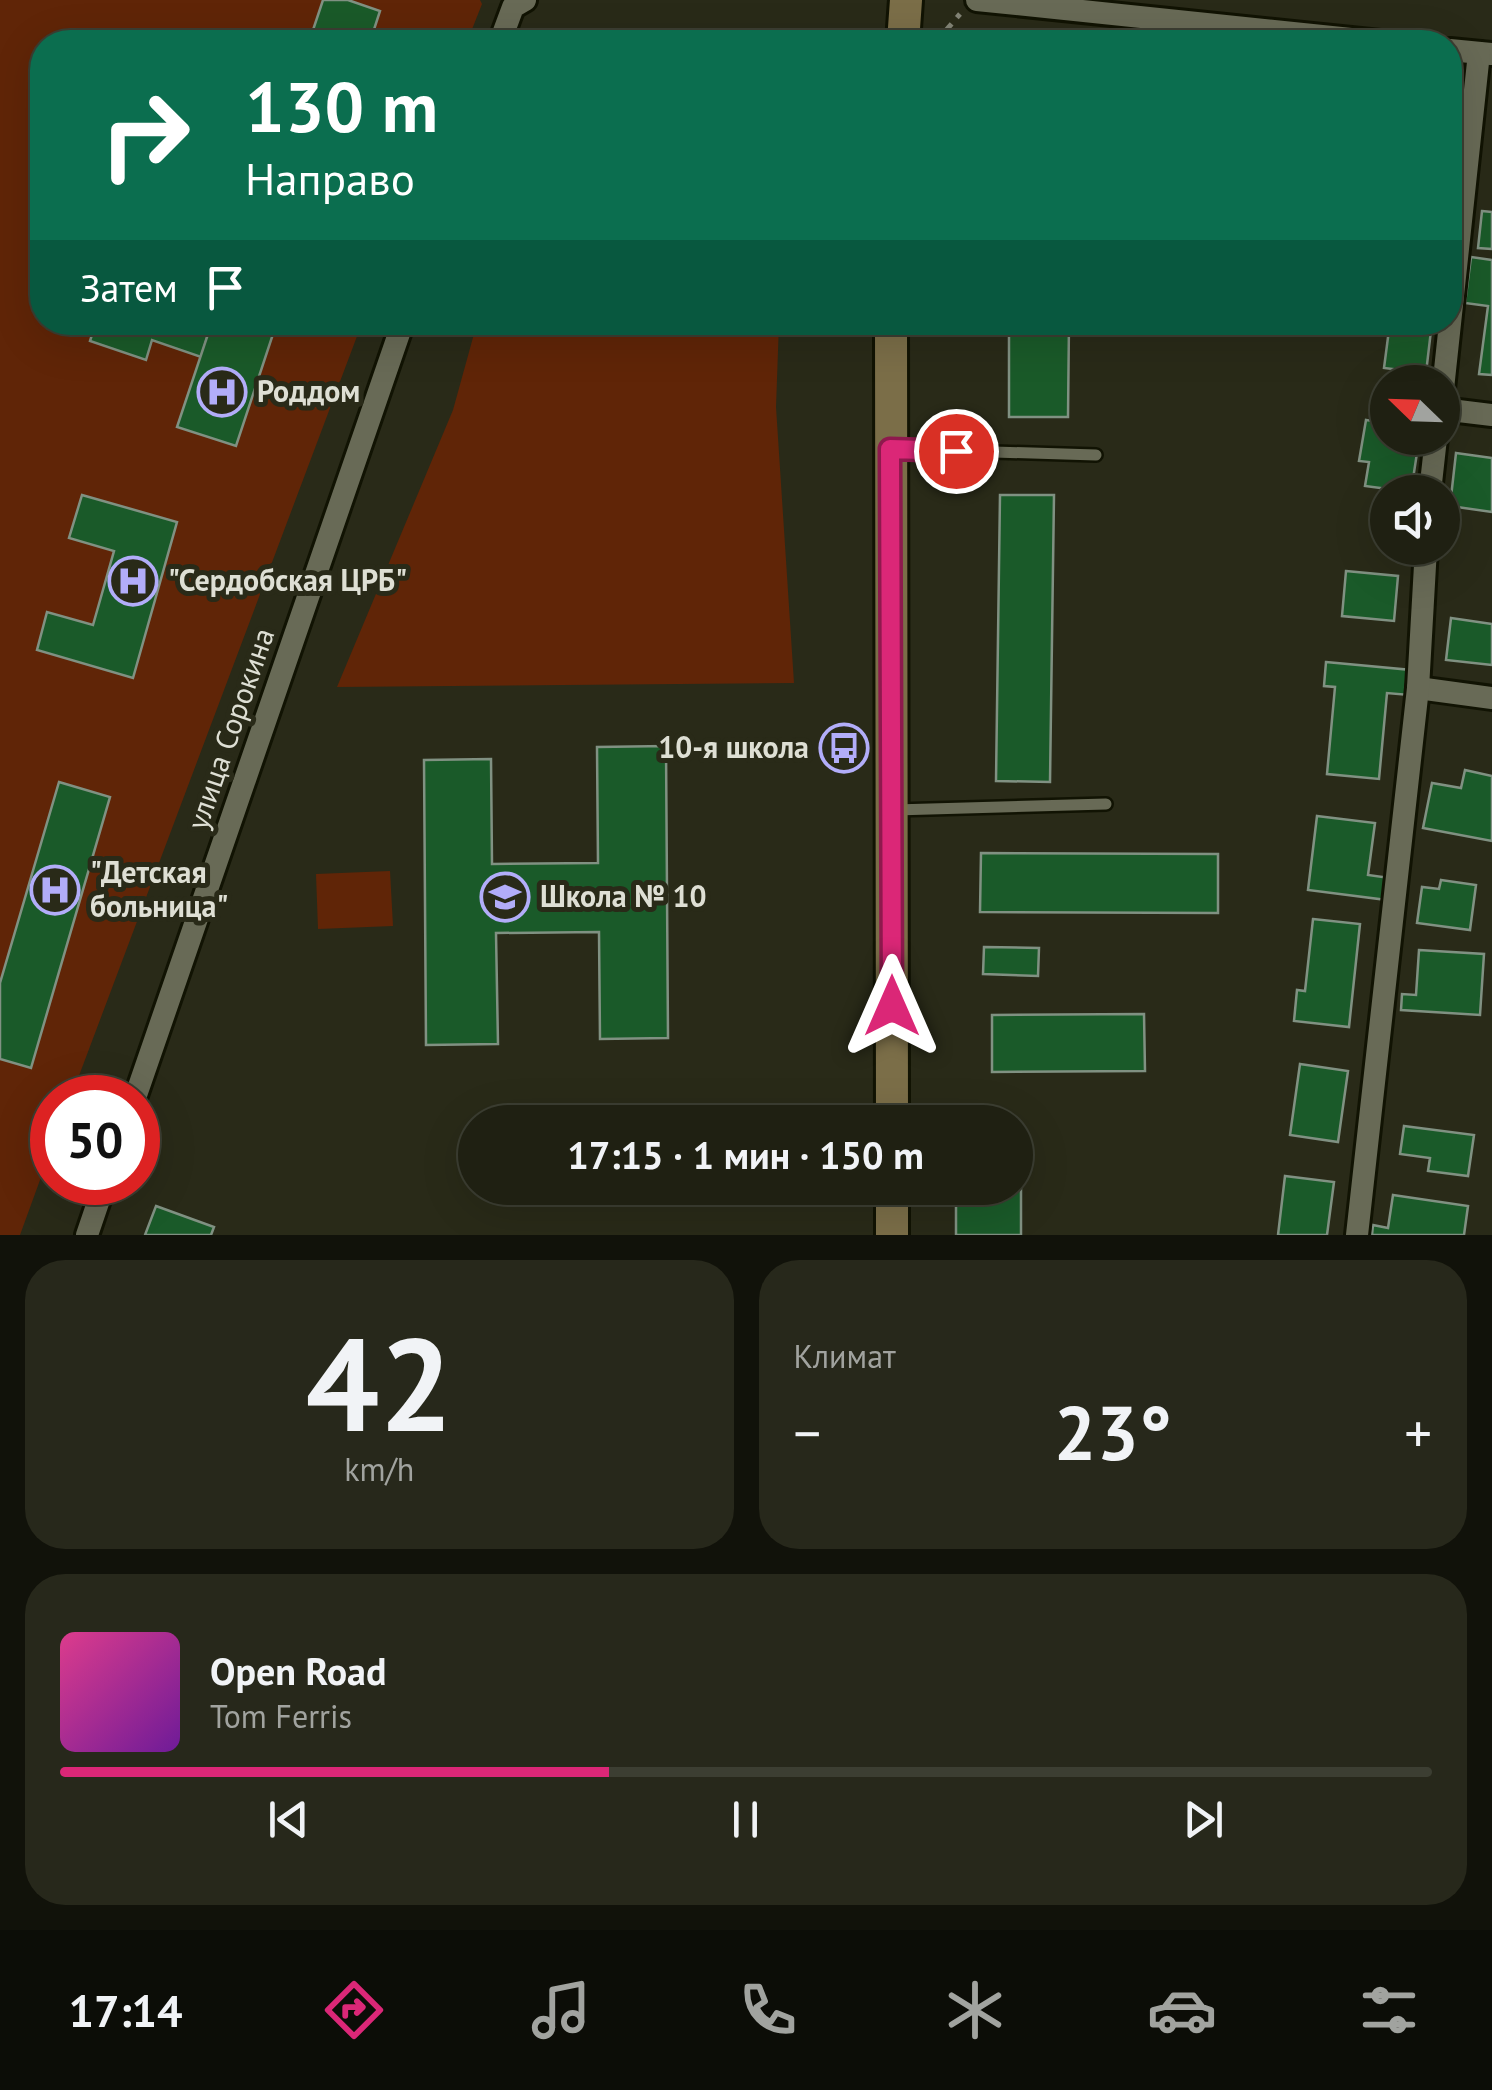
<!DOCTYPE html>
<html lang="ru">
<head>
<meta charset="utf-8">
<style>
  :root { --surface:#1f2012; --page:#27281b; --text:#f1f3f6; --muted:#a1a39f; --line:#3c3e32; --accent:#db2777 }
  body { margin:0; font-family:"PT Sans",sans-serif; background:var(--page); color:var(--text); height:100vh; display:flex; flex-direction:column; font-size:38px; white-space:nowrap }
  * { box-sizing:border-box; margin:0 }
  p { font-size:32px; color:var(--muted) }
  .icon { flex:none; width:55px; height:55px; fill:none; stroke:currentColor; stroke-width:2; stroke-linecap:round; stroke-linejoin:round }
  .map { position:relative; height:1235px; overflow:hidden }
  .details { display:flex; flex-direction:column; gap:25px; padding:25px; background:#11120a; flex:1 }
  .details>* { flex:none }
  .hud { position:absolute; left:30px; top:30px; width:1432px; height:305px; border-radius:40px; box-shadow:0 10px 40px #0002,0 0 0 2px var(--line); background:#0b6e4f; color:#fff; overflow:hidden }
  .needle { width:65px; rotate:293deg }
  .controls { position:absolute; left:1370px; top:365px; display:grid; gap:20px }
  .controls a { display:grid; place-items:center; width:90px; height:90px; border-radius:50%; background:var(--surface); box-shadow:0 10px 40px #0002,0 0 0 2px var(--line); font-size:50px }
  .speed { position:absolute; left:30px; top:1075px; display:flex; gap:20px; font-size:50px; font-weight:700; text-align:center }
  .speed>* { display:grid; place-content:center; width:130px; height:130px; border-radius:50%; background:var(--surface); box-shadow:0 10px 40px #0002,0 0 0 2px var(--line); line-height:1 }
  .speed .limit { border:15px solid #d22; background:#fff; color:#111 }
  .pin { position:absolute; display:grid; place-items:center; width:85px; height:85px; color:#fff; margin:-42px; border:5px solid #fff; border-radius:50%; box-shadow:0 2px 10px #0007 }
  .me { position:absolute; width:110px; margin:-55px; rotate:0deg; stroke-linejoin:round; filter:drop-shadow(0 0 8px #0008) }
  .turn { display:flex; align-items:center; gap:35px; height:210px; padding:0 50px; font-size:45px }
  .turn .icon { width:130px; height:130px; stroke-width:2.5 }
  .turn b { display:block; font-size:70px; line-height:85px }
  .then { display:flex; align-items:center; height:95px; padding:0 50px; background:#0003; gap:20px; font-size:38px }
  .big { font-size:75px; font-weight:700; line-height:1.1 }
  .details .widget { flex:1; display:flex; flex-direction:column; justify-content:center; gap:15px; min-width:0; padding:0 35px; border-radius:40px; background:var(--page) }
  .details .dial { align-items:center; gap:0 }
  .dial b { font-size:130px; line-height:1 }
  .song { display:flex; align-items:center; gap:30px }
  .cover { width:120px; height:120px; border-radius:15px; background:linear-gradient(135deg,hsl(330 70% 55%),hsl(280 70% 35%)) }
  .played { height:10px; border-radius:5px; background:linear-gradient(90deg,var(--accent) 40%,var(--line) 40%) }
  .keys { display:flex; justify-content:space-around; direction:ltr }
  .heat { display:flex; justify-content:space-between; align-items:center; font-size:55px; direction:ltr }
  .details .tiles { flex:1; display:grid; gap:25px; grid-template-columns:1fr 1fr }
  .widget:last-child { grid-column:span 2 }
  .trip { position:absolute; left:458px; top:1105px; width:575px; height:100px; border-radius:50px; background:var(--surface); box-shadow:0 10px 40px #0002,0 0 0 2px var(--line); font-weight:700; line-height:100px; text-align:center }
  .menu { display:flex; height:160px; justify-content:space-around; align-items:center; background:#0c0d07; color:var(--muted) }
  .menu .icon { width:70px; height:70px }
  .menu .selected { color:var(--accent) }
  .menu b { font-size:45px; color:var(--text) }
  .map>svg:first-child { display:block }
</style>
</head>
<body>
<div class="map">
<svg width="1492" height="1235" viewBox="0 0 1492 1235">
  <rect width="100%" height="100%" fill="#292a18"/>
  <!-- green -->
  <g fill="#602507">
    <polygon points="0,0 480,0 482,4 467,42 42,42 42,322 362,323 71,1097 52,1098 52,1147 20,1235 0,1235"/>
    <polygon points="791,32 790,42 554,42 556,34"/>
    <polygon points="477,323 779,323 776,407 794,683 337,687 453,410"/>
    <polygon points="390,871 393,926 318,929 316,874"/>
  </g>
  <!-- building -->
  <g fill="#1a5a29" stroke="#809182" stroke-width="2.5">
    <polygon points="323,0 348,0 380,11 370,42 309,42"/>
    <polygon points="979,33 1034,35 1034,42 979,42"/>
    <polygon points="1450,122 1458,123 1450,191"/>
    <polygon points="1482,211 1492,212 1492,249 1478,248"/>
    <polygon points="1471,257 1492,260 1492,375 1479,374 1488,306 1465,303"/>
    <polygon points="96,322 212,322 201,357 152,340 146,360 90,341"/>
    <polygon points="212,322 277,322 236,446 177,427"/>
    <polygon points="1009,322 1069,322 1068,417 1009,417"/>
    <polygon points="1390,322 1432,322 1426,373 1384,368"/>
    <polygon points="1366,420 1388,423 1388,438 1419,440 1411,492 1365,486 1369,462 1359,461"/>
    <polygon points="1456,453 1492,458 1492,512 1450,506"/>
    <polygon points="82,495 177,522 133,678 37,650 47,612 93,625 114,551 69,538"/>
    <polygon points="1000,495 1054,495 1050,782 996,781"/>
    <polygon points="1346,571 1398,576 1394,621 1342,616"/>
    <polygon points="1451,618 1492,624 1492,665 1446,660"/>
    <polygon points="1326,662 1411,670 1409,695 1387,693 1379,779 1327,774 1335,687 1324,686"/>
    <polygon points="666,746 668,1038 600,1039 599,932 496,933 498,1044 426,1045 424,760 491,759 492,864 598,863 597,747"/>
    <polygon points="1465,770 1492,776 1492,841 1423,828 1432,783 1461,788"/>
    <polygon points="59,782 110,797 31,1068 0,1059 0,983"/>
    <polygon points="1317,816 1375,823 1368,875 1390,878 1387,900 1308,890"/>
    <polygon points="981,853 1218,854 1218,913 980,912"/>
    <polygon points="1441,880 1476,885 1470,930 1417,923 1422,887 1439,889"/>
    <polygon points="1313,919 1360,924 1349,1027 1294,1021 1297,990 1305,991"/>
    <polygon points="984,947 1039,948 1038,976 983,974"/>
    <polygon points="1419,950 1484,954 1480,1015 1401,1010 1402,994 1416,995"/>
    <polygon points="1144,1014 1145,1071 992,1072 992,1015"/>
    <polygon points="1300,1064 1348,1071 1338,1142 1290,1135"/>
    <polygon points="1404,1126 1474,1135 1468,1176 1428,1171 1430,1158 1400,1154"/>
    <polygon points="1015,1149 1021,1149 1021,1235 956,1235 956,1188 1015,1188"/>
    <polygon points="1285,1176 1334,1182 1327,1235 1278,1235"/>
    <polygon points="1393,1195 1468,1206 1464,1235 1372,1235 1373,1225 1388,1228"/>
    <polygon points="156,1206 214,1227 211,1235 145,1235"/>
  </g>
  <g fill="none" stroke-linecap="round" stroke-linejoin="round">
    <!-- lane casing -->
    <g stroke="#111303" stroke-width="16">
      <g id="lane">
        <polyline points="895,449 1096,455"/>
        <polyline points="895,810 1106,804"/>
      </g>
    </g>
    <!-- street casing -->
    <g stroke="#111303" stroke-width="28">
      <g id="street">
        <polyline points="977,0 1380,42"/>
        <polyline points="500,42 513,7 525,0"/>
        <polyline points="1450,50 1491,54"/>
        <polyline points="1442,398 1479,53"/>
        <polyline points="1442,409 1492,415"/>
        <polyline points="1430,492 1436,438"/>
        <polyline points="1418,688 1492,698"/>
        <polyline points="135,1098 403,322"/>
        <polyline points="87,1235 105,1182"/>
        <polyline points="1357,1235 1418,688 1426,548"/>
      </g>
    </g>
    <!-- secondary casing -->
    <g stroke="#111303" stroke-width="38">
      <g id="secondary">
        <polyline points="903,42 906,0"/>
        <polyline points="891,322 892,1122"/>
        <polyline points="892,1188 892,1235"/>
      </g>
    </g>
    <!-- path -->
    <polyline stroke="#838476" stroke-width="5" stroke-dasharray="8 8" stroke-linecap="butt" points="936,42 960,14"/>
    <!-- lane -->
    <use href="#lane" stroke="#686a56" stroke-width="11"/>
    <!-- street -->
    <use href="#street" stroke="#686a56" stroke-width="22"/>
    <!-- secondary -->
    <use href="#secondary" stroke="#7b6e48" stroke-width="32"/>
  </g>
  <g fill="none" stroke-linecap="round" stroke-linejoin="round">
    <!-- route casing -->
    <g stroke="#8e194d" stroke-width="25">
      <polyline id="route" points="892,1006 890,449 956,451"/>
    </g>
    <!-- route -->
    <use href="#route" stroke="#db2777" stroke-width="18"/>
  </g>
  <!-- icons -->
  <defs>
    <g id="hospital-ring" transform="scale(2.5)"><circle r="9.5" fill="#292a18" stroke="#b2adf9" stroke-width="1.5"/><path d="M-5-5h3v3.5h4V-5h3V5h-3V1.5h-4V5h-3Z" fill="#b2adf9"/></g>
    <g id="bus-ring" transform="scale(2.5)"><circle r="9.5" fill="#292a18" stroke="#b2adf9" stroke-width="1.5"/><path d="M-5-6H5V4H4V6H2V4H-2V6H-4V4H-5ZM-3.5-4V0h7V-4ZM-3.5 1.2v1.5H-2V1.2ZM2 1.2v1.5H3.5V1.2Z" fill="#b2adf9"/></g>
    <g id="school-ring" transform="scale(2.5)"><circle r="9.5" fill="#292a18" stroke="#b2adf9" stroke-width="1.5"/><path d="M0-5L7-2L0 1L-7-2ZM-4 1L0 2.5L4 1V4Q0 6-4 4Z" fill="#b2adf9"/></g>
  </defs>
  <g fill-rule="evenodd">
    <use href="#hospital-ring" x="222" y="392"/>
    <use href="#hospital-ring" x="133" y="581"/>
    <use href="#bus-ring" x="844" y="748"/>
    <use href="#hospital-ring" x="55" y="890"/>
    <use href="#school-ring" x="505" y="897"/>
  </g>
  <g text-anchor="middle" stroke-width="10" stroke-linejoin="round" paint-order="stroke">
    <!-- poi labels -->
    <g font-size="30" font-weight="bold" fill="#dedfd4" stroke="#292a18" text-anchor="start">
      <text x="257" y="402">Роддом</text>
      <text x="168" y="591">"Сердобская ЦРБ"</text>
      <text x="809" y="758" text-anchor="end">10-я школа</text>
      <text x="90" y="883">"Детская<tspan x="90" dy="34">больница"</tspan></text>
      <text x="540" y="907">Школа № 10</text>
    </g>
    <!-- street labels -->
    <g font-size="30" fill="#dedfd4" stroke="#292a18">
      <text transform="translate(231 729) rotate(-71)" y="10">улица Сорокина</text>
    </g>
  </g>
</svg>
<div class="controls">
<a><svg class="needle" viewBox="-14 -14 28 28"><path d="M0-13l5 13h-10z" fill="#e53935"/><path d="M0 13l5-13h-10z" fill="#a1a39f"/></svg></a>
<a><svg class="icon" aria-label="sound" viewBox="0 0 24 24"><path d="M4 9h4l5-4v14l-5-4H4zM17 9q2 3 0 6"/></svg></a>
</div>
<div class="speed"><div class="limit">50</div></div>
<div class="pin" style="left:956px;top:451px;background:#d93025"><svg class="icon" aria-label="arrive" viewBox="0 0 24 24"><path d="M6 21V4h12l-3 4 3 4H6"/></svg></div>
<svg class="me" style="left:892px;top:1006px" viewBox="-20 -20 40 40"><path d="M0-17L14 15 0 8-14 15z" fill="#db2777" stroke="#fff" stroke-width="4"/></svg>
<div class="trip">17:15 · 1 мин · 150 m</div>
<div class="hud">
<div class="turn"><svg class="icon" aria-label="right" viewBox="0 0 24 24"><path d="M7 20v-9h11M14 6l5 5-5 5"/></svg><div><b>130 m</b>Направо</div></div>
<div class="then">Затем<svg class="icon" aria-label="arrive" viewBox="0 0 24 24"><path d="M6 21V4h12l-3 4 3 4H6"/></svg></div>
</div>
</div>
<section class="details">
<div class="tiles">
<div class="widget dial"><b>42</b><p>km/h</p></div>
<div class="widget"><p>Климат</p>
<div class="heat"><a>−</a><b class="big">23°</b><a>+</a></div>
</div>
<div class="widget">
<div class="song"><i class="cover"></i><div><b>Open Road</b><p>Tom Ferris</p></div></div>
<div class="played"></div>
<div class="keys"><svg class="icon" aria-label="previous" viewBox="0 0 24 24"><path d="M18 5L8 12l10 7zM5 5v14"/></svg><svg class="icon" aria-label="pause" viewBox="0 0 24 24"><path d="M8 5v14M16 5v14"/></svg><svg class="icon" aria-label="next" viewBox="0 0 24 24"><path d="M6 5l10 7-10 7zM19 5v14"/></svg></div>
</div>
</div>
</section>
<nav class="menu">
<b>17:14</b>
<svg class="icon selected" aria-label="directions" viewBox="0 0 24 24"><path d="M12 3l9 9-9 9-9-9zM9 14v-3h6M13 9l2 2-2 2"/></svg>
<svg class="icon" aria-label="music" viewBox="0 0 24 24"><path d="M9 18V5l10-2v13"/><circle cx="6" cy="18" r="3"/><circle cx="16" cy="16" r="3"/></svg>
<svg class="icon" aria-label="phone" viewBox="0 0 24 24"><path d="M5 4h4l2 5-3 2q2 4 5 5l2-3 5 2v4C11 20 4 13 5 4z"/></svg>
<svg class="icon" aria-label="climate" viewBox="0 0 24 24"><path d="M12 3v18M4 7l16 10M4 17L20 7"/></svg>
<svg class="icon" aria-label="car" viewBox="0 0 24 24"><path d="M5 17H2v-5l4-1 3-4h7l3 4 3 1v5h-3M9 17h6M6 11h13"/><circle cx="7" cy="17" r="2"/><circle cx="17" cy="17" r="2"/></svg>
<svg class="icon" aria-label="filters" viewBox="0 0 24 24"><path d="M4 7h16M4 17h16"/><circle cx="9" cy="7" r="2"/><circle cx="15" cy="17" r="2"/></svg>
</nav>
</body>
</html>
